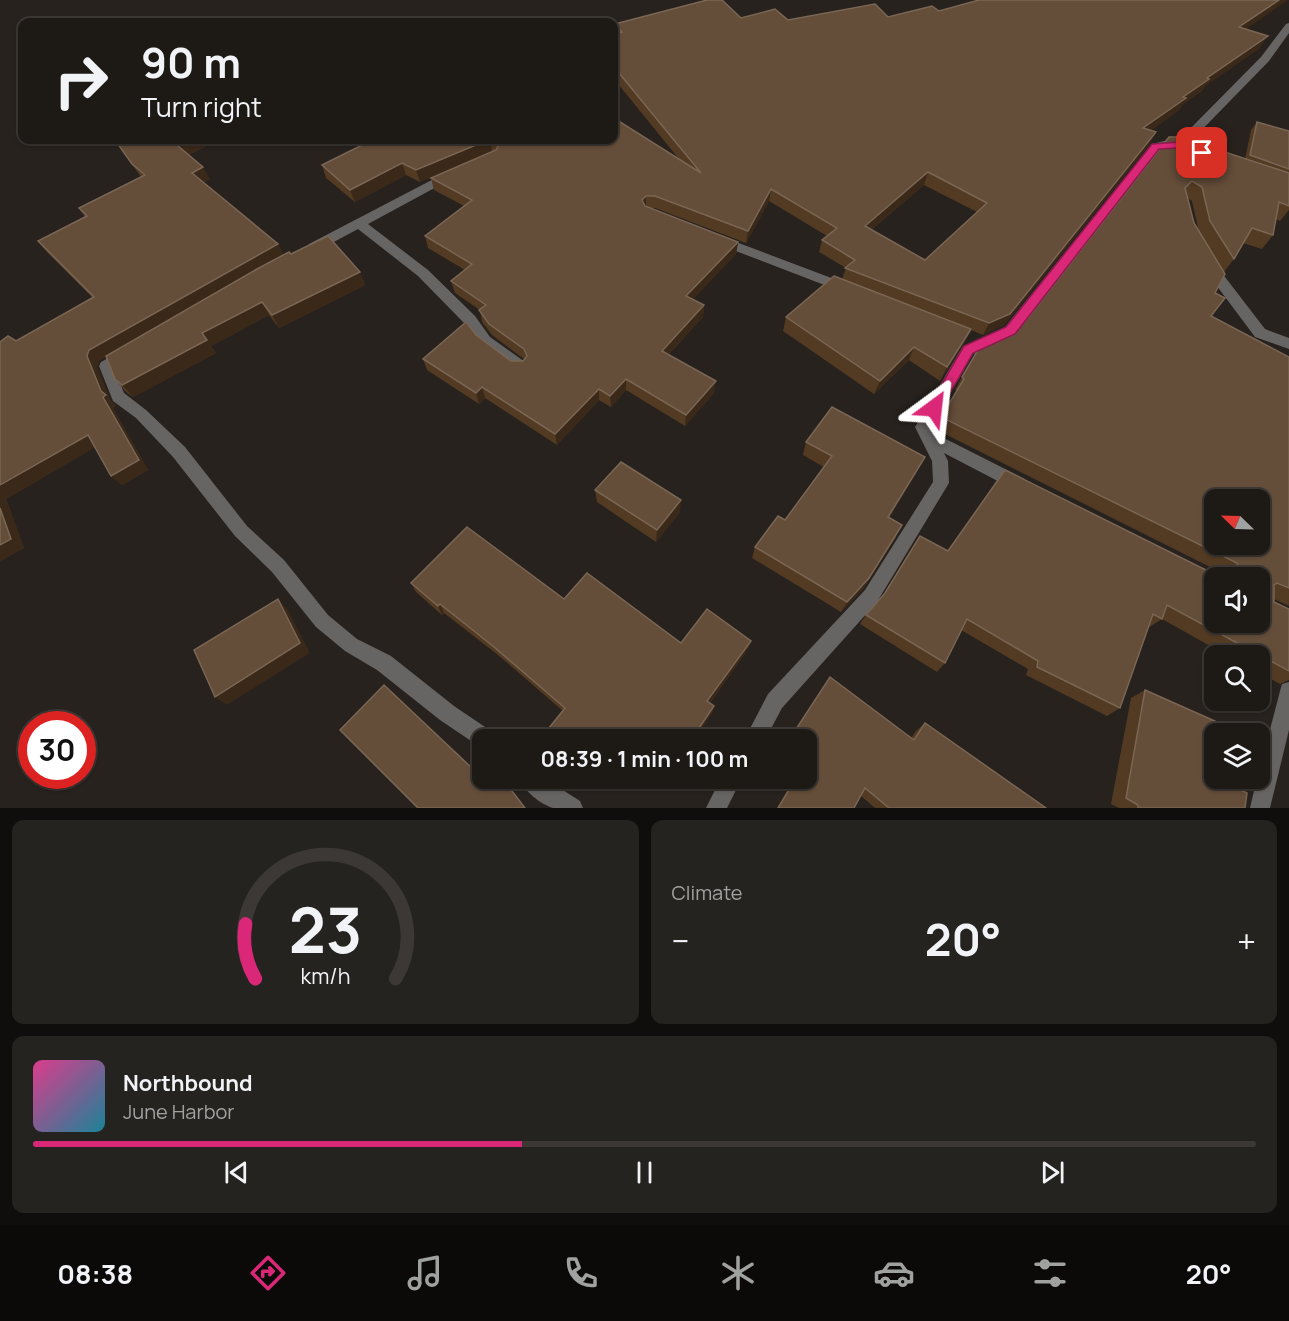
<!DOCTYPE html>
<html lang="en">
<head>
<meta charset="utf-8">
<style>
  :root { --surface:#1d1a16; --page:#25231f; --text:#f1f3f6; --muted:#a0a1a1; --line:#3b3835; --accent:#db2777 }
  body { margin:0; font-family:Manrope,sans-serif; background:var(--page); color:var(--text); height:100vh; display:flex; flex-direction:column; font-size:22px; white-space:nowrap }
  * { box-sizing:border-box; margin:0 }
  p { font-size:20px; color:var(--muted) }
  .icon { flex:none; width:33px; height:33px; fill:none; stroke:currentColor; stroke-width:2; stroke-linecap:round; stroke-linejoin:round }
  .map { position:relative; height:808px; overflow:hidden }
  .sheet { display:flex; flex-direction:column; gap:12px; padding:12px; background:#100e0c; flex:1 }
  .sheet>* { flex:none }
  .hud { position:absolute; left:18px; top:18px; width:600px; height:126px; border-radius:12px; box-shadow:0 2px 4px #0004,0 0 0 2px var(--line); background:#1d1a16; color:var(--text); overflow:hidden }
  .needle { width:39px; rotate:293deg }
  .buttons { position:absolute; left:1204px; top:489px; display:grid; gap:12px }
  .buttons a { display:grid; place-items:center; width:66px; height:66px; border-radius:12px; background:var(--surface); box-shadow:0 2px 4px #0004,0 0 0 2px var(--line); font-size:30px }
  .speed { position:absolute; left:18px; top:711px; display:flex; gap:12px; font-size:30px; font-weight:700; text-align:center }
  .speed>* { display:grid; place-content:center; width:78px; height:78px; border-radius:50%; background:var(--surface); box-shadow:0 2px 4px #0004,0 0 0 2px var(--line); line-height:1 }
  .speed .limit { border:9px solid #d22; background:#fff; color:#111 }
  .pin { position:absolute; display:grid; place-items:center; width:51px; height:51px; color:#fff; margin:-26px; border-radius:12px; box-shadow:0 3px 9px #0006 }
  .me { position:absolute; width:66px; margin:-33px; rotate:30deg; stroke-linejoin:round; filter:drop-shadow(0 0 4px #0008) }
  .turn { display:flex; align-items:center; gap:21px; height:126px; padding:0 24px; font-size:27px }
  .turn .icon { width:78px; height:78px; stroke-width:2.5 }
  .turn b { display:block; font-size:42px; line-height:51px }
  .big { font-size:45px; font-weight:700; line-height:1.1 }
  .sheet .card { flex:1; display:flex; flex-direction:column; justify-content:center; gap:9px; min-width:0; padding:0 21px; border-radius:12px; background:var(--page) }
  .sheet .dial { align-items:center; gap:0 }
  .dial svg { height:156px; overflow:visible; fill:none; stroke:var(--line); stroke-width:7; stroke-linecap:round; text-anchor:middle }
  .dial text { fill:var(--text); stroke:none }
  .song { display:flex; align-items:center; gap:18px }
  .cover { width:72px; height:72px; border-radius:9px; background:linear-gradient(135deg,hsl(330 70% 55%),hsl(190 70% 35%)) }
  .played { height:6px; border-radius:3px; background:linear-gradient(90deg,var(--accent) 40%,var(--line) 40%) }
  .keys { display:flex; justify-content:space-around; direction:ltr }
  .heat { display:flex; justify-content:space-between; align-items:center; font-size:33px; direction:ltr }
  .sheet .tiles { flex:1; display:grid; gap:12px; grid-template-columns:1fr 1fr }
  .card:last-child { grid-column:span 2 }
  .trip { position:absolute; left:472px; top:729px; width:345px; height:60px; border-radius:12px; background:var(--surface); box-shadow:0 2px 4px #0004,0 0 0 2px var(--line); font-weight:700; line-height:60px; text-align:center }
  .dock { display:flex; height:96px; justify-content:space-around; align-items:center; background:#0c0a09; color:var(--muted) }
  .dock .icon { width:42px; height:42px }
  .dock .active { color:var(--accent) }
  .dock b { font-size:27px; color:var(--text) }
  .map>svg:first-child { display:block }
</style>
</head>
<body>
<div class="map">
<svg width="1289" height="808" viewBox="0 0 1289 808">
  <rect width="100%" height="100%" fill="#27221e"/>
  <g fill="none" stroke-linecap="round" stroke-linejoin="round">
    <!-- street -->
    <g fill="#676464" fill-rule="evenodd">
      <polygon points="1289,23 1289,33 1269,61 1187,145 1186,148 1160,149 1015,335 973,354 931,427 934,433 1025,479 1027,484 1025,489 1019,491 1013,489 944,453 948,461 949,483 877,602 782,708 765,740 744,740 768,694 865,590 933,482 932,461 915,427 963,346 1005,327 1152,144 1168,140 1177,142 1261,57 1286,24"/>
      <polygon points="449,171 453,172 453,178 368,224 428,270 475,316 490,337 525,362 527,366 525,370 515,370 480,345 465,324 418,276 358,229 319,250 309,250 308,247 309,244"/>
      <polygon points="720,236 850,285 852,288 845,293 840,291 715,243 714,240"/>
      <polygon points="1210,262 1215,264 1265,329 1289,338 1289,349 1255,337 1205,270 1203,267"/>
      <polygon points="126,348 131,350 133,354 131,358 114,368 124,393 146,410 185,447 247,526 284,560 328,615 357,639 391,656 454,706 494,733 497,740 483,740 483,748 480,747 440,720 377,670 345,651 316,627 272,572 235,536 173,457 136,418 113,401 99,366 101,362"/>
      <polygon points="1289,682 1289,730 1270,808 1250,808 1257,778 1260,778 1260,768 1280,691 1282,684"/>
      <path d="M519 778H544L580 801 583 808C574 808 561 808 553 808 540 804 524 791 519 778Z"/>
      <polygon points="721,778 742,778 727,808 706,808"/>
    </g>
  </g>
  <!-- wall -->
  <g fill="#533a23" fill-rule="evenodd">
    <path d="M939 11 1246 29 1260 48 1205 86 1202 91 1183 104 1179 110 1150 131 1156 132 1149 145 1004 325 983 335 971 330 964 343 940 381 909 360 874 394 783 331 786 317 842 279 846 268 819 252 822 240 827 236 769 201 746 243 655 208H650L738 242 736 254 693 299 704 305 703 317 668 355 714 393 685 426 626 390 611 407 599 400 557 445 485 398 479 404 427 370 423 359 476 335 511 361H523L524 359 492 335 482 322 480 310 455 293 451 281 465 270 428 248 425 236 464 206 434 190 431 178 493 151 420 182 406 175 355 202 326 178 322 165 368 142 365 140H614L679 159 614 79V34L616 33 615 24 741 18 788 20 888 17ZM924 185 977 212 925 260 871 230Z"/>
    <path d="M1257 122 1289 131V210L1280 221 1276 219 1273 235 1262 249 1243 243 1234 259 1224 272 1225 274 1215 293 1225 298 1211 316 1289 357V606L1274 599V602L1289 609V680L1280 684 1260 673V656H1228L1162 619 1148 628 1120 708 1107 716 1026 675 1028 669 961 630 945 663 937 672 860 624 866 615 884 594 920 536 948 551 1005 470 1221 577 1223 576 1222 573 935 429 957 391 955 390 962 377 982 343 1024 323 1169 137H1179L1245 159 1251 130ZM1188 198 1192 201 1199 232 1194 223ZM1215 500H1260V544H1215ZM1215 578H1260V622H1215Z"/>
    <polygon points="115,140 219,140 188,155 210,179 203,182 278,244 283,255 291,254 360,272 365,285 279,328 269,315 211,346 216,353 133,397 126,392 115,379 106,357 99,361 97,367 110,400 116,406 113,408 148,470 122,485 111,476 95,447 6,499 24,548 0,561 0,342 16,341 92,297 47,252 38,241 85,217 79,208 141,177"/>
    <polygon points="806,442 918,470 889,518 896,537 863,589 841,612 752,558 755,547 785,520 824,467 803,455"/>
    <polygon points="595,490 680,512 656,542 597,502"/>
    <polygon points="411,583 564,599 681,643 751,641 748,649 710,703 714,706 712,713 694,740 665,740 662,737 660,740 558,740 552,734 549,728 563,711 498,655 444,613 442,615 416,592"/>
    <polygon points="830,677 911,738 916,731 925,723 1046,808 875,808 861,796 854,808 777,808 795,778 807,778 807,759 811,752 807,749 807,740 796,740 792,736"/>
    <polygon points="1145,690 1211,776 1245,808 1119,808 1111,804 1131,698"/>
    <polygon points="612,778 633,778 625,790"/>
  </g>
  <!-- shaded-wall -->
  <g fill="#3a2818">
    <polygon points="1279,0 1288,0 1232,39 1239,27"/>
    <polygon points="1268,36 1260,48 1205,86 1202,91 1183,104 1179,110 1136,141 1143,128 1183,97 1207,78"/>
    <polygon points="1156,132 1149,145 1004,325 983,335 989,323"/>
    <polygon points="189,140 219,140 183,157 177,145"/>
    <polygon points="488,140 490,140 492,151 420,182 416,170"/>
    <polygon points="402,163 406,175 355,202 350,190"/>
    <polygon points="203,167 210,179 199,185 192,173"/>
    <polygon points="928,172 924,185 861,238 865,226"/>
    <polygon points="771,189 769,201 746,243 748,231"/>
    <polygon points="646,196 646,208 642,200"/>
    <polygon points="738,242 736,254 686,307 686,296"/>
    <polygon points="278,244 283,255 99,361 97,367 110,400 116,406 113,408 148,470 122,485 111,476 103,397 87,356 89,350"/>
    <polygon points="360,272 365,285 279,328 272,315"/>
    <polygon points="262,302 269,315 211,346 216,353 133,397 122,385 202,333"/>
    <polygon points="704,305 703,317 661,362 662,351"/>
    <polygon points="971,329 964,343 940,381 947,367"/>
    <polygon points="914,347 909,360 874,394 880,381"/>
    <polygon points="626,379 626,390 611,407 610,396"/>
    <polygon points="716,381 714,393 685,426 686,415"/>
    <polygon points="482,387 485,398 479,404 476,393"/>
    <polygon points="599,389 599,400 557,445 555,434"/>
    <polygon points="88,435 99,445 6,499 24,548 0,561 0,485"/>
    <polygon points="925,457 918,470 882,529 888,517"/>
    <polygon points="681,500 680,512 656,542 657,530"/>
    <polygon points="902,525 863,589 841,612 847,602"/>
    <polygon points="278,599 288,610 310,653 227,705 215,697"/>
    <polygon points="440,604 444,613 442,615 438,606"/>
    <polygon points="751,641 748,649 706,708 707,701"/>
    <polygon points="714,706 712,713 694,740 691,740"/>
    <polygon points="663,731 662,737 660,740 657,740"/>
    <polygon points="629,778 633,778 625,790 624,785"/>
  </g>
  <!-- building -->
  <g fill="#644d39" stroke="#7a6654" stroke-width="1.5" fill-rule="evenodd">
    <path d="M707 0H722L741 18 775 9 788 20 875 4 888 17 932 6 939 11 979 0H1279L1239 27 1268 36 1207 78 1209 79 1183 97 1186 98 1143 128 1156 132 1010 314 989 323 845 268 855 260 822 240 837 228 771 189 748 231 655 196H646L642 200 645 206 738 242 686 296 704 305 662 351 716 381 686 415 626 379 610 396 599 389 555 434 482 387 476 393 423 359 466 322 476 335 511 361H523L527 356 524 349 489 324 479 310 486 305 451 281 472 264 425 236 472 200 431 178 496 150 499 144 491 140H614V118L701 173 614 67V34L622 32 615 24ZM928 172 987 203 925 260 865 226Z"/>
    <polygon points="1257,122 1289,131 1289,169 1250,155"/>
    <path d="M1169 137H1179L1289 173V206L1279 202 1273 235 1252 228 1234 259 1210 221 1202 187 1192 181 1185 188 1194 223 1225 274 1215 293 1225 298 1211 316 1289 357V588L1277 583 1274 585V602L1289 609V671L1167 605 1162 619 1153 614 1120 708 1037 667 1038 661 967 619 945 663 866 615 885 593 920 536 948 551 1005 470 1222 578H1215V622H1260V578H1232V570L1239 569 1237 563 941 417 964 379 962 377 982 343 1024 323ZM1215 500H1260V544H1215Z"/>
    <polygon points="115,140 189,140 177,145 203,167 192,173 278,244 89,350 87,356 101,391 106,395 103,397 139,460 111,476 88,435 0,485 0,342 8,336 16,341 94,297 38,241 87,216 79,208 145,175 132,164"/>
    <polygon points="372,140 488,140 416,170 402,163 350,190 322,165"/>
    <polygon points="328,236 360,272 272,315 262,302 202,333 207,340 122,385 115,379 106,356 257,269 289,252 291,254"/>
    <polygon points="834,276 971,329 947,367 914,347 880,381 786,317"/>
    <polygon points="832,407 925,457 888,517 902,525 869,578 847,602 755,547 778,516 785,520 832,456 806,442"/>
    <polygon points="621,462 681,500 657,530 595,490"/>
    <polygon points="0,508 11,539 0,545"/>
    <polygon points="467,527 564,599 587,573 681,643 707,609 751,641 707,701 714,706 691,740 674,740 663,731 657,740 563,740 549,728 565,708 494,647 440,604 438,606 411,583"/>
    <polygon points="278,599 300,643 215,697 194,650"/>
    <polygon points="830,677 914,740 925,723 1046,808 889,808 865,788 854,808 778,808 796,778 807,778 807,760 816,745 796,729"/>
    <polygon points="384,685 492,787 502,778 525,808 418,808 340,730"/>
    <polygon points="1145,690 1217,722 1211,776 1247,793 1245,808 1138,808 1138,805 1126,798"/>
    <polygon points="617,778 629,778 624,785"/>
  </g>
  <!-- route -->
  <polygon fill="#db2777" stroke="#8e194d" stroke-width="1.5" points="1180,142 1207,153 1202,156 1179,148 1159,149 1015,334 973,353 939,412 930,412 928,408 930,404 964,346 1006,327 1152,144"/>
</svg>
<div class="buttons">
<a><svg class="needle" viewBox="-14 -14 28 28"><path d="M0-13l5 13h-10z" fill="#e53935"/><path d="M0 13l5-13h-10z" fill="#a0a1a1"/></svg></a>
<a><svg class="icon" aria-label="sound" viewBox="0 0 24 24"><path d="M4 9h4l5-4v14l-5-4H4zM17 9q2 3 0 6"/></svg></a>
<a><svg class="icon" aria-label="search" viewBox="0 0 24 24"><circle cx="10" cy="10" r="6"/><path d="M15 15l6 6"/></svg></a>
<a><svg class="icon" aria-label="layers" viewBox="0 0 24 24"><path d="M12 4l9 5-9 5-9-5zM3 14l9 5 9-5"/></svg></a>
</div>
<div class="speed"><div class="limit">30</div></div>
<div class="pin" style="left:1202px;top:153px;background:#d93025"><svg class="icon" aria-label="arrive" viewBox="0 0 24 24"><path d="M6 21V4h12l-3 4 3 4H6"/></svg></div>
<svg class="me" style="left:934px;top:408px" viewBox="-20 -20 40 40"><path d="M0-17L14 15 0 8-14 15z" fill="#db2777" stroke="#fff" stroke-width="4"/></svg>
<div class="trip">08:39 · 1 min · 100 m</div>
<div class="hud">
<div class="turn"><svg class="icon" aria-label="right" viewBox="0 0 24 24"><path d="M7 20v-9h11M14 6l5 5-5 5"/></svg><div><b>90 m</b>Turn right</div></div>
</div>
</div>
<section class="sheet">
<div class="tiles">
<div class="card dial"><svg viewBox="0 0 100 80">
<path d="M14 69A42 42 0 1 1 86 69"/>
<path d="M14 69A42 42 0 0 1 9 41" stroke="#db2777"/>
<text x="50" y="56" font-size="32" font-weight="700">23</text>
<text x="50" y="72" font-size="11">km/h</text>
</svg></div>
<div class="card"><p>Climate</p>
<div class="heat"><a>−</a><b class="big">20°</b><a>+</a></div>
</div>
<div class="card">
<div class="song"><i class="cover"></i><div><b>Northbound</b><p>June Harbor</p></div></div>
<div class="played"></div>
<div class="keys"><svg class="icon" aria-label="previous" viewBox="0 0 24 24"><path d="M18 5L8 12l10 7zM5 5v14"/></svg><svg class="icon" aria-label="pause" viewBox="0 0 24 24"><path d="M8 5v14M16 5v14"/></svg><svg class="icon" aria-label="next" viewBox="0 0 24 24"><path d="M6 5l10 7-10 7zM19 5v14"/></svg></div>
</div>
</div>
</section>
<nav class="dock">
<b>08:38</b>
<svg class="icon active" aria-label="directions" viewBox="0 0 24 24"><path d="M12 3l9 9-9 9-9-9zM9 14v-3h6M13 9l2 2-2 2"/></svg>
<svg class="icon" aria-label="music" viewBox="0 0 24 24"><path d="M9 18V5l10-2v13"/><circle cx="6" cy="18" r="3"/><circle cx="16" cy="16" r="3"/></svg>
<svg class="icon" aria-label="phone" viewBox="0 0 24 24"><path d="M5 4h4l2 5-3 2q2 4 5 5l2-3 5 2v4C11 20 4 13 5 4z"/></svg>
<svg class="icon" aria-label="climate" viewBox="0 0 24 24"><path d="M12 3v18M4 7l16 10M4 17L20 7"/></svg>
<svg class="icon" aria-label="car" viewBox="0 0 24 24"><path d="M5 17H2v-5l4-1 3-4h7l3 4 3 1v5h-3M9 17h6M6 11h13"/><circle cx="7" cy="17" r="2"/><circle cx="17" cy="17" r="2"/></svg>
<svg class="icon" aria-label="filters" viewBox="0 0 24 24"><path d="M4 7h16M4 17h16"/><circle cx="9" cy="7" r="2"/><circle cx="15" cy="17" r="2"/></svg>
<b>20°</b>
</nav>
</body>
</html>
